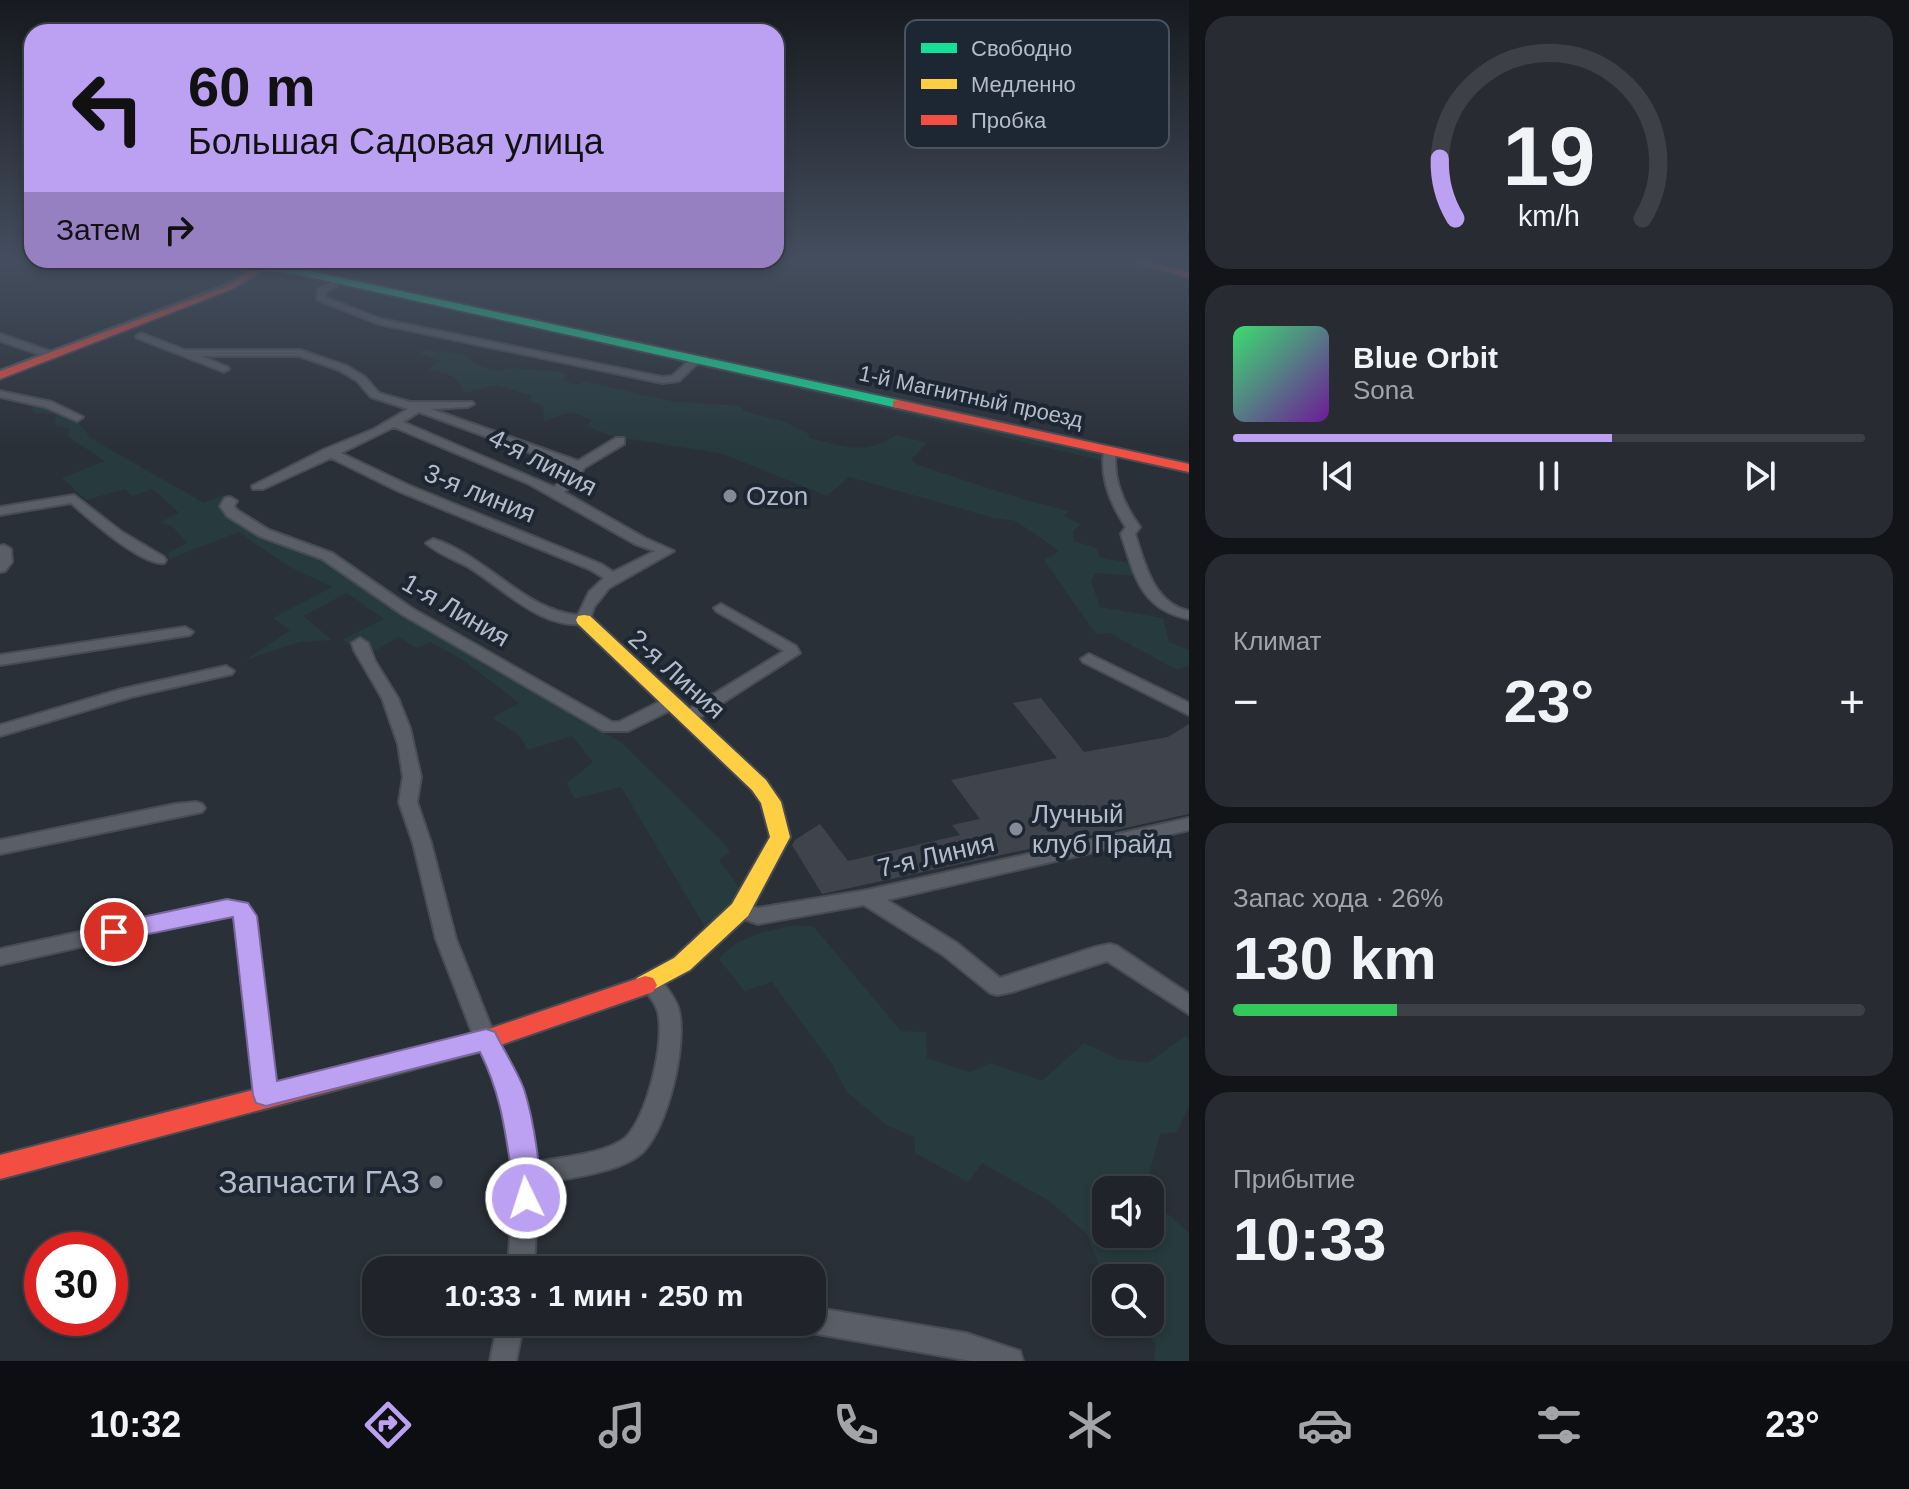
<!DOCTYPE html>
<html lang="ru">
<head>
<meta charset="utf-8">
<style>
  :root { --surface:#20242a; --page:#282c32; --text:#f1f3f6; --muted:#a2a4a8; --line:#3d4147; --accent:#bca0f2 }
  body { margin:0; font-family:Arial,sans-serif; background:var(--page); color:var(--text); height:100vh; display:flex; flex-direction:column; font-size:30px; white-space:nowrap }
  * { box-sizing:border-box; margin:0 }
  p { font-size:26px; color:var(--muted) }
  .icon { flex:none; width:44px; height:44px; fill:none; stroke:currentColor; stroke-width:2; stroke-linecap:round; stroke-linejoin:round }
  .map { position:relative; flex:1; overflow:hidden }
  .drawer { display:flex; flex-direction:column; gap:16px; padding:16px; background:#121417; width:720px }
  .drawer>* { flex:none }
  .top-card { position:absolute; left:24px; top:24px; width:760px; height:244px; border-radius:24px; box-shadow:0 4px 12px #0003,0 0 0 2px var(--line); background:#bca0f2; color:#111; overflow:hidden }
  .controls { position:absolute; left:1092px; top:1176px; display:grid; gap:16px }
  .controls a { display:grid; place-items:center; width:72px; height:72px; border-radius:16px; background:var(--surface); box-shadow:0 4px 12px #0003,0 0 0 2px var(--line); font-size:40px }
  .speed { position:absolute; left:24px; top:1232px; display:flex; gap:16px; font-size:40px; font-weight:700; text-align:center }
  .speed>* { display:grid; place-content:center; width:104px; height:104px; border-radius:50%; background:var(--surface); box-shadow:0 4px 12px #0003,0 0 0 2px var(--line); line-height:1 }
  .speed .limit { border:12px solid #d22; background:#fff; color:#111 }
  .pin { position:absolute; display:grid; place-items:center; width:68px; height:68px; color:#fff; margin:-34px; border:4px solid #fff; border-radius:50%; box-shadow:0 2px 8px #0007 }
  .me { position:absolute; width:88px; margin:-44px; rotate:356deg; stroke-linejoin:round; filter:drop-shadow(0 0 6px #0008) }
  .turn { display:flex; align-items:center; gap:28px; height:168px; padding:0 32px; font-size:36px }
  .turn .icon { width:104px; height:104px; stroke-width:2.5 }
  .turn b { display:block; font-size:56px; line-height:68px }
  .then { display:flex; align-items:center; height:76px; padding:0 32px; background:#0003; gap:16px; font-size:30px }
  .big { font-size:60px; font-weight:700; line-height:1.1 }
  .drawer .tile { flex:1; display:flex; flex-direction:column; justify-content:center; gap:12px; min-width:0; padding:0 28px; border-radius:24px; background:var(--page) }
  .drawer .dial { align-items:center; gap:0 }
  .dial svg { height:208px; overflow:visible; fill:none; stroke:var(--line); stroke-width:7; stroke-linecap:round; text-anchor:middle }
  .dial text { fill:var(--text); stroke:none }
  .song { display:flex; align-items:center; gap:24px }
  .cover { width:96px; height:96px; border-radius:12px; background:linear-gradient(135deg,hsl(140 70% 55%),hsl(280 70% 35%)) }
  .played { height:8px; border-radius:4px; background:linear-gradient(90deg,var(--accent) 60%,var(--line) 60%) }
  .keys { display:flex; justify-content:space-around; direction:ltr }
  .heat { display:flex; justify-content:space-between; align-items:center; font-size:44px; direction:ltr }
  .charge { height:12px; border-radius:6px; background:linear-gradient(90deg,#34c759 26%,var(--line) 0) }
  .trip { position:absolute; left:362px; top:1256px; width:464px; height:80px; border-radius:24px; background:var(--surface); box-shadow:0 4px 12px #0003,0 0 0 2px var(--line); font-weight:700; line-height:80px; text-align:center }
  .tab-bar { display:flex; height:128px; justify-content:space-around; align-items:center; background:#0d0e11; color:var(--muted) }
  .tab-bar .icon { width:56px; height:56px }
  .tab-bar .active { color:var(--accent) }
  .tab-bar b { font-size:36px; color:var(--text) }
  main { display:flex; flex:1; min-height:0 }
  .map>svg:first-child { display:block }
</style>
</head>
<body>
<main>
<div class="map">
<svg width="1189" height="1361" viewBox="0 0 1189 1361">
  <rect width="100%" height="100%" fill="#2a3038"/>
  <!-- green -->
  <g fill="#273a3e">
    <path d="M427 350 463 354 477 365 496 371 513 368 560 372 567 375 562 380 578 385 583 381 670 401 741 406 743 411 785 422 809 434V438C842 446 865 456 896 435L927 443 911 460 918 465C969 482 1017 499 1069 511L1064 516 1080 524 1073 532 1074 541 1096 548 1101 558 1132 563 1136 576 1096 573 1091 581 1100 607 1163 618 1169 642 1189 650V665L1177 670 1109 633 1096 634 1044 560 1059 551 1016 521 994 518 849 477 827 496 723 454 613 436 586 426 592 420 571 412 544 421 543 406 529 401 532 396 496 385 464 393C457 374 447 373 428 370L440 361 419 353Z"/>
    <polygon points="697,363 1105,452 1104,461 694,365"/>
    <path d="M31 404C57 408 76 414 90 438L204 503 226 494 231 497 222 506 322 558 402 612 508 671 533 691 622 743 721 840 730 852 719 860 741 890 708 932 621 787 574 799 567 783 593 762 572 736 528 750 519 735 492 718 519 703 463 660 430 642 417 648 398 637 369 654 360 655 343 639 384 619 347 593 303 616 332 640 300 642 245 660 290 630 273 618 332 587 288 566 239 532 169 559 168 553 187 543 172 526 160 522 179 513 153 489 132 496 125 489 86 500 62 478 105 461 68 437 69 428 55 426 56 414 34 413Z"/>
    <path d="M798 925 814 927 901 1031 926 1032 927 1058 970 1072 990 1063 1042 1081 1084 1043 1118 1059 1148 1063 1185 1036 1189 1038V1106L1177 1132 1160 1134 1145 1190H1106V1234H1150V1198L1189 1233V1361H1154L1156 1344 1136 1322H1150V1278H1106V1285L1087 1234 1049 1201 982 1163 968 1182 915 1153 914 1137 886 1125 847 1092 832 1064 772 982 744 991 719 959C740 934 768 931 798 925Z"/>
  </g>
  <!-- building -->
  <polygon fill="#3f444c" points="1041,698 1084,752 1168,737 1189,724 1189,814 822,894 792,845 795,840 820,824 848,861 960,835 952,825 980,819 951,780 1057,758 1013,703"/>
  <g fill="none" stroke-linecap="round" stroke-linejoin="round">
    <!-- street casing -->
    <g stroke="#484c55" stroke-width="4">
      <g id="street">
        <path d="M253 260H294C285 265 262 265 253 260Z"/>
        <polygon points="339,278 344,281 342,283 326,292 325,297 381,319 662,377 672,376 692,358 701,360 679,381 662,383 378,324 317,300 318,289"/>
        <path d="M141 333 185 350H300L347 366 365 377 379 393 410 402H472L474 404 468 407 431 409 578 461 616 438H624V444L584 468 579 479 564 492 645 538 674 551 609 588 594 607 589 623C544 632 505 590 470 568 456 560 438 554 426 543L433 539C484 554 525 611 578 615L589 592 604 578 591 570 398 491 331 458 263 489H253L252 486 325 449 374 429 408 409 371 397 357 381 339 370 299 356H201L228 367 229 369 224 372 137 338 136 336ZM419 412 572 468 569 474 554 487 403 422ZM394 427 529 484 635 544 655 551 613 572 601 564 408 485 341 453Z"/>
        <polygon points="0,334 55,353 56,355 47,357 0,341"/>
        <polygon points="0,391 52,402 83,417 77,421 45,407 0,397"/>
        <path d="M1110 447 1116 451C1112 478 1124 505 1140 527L1135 534C1145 564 1153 603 1189 611V619C1140 609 1135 576 1121 534L1126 527C1111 505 1100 478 1104 451Z"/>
        <path d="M74 495 122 532 164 557 166 560 164 563C142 566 89 519 71 503L0 515V507Z"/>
        <polygon points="230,497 237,501 234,506 237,510 269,530 332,553 413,609 612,722 619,722 665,699 677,699 679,703 677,707 628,731 603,731 403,615 322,559 259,536 227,516 220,506 225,498"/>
        <polygon points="4,545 11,549 12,562 5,571 0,572 0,546"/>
        <polygon points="721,604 796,646 800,653 693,722 681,722 679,718 681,714 784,651 716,611 714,608"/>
        <polygon points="185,627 193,632 190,635 0,665 0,655"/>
        <path d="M360 638 368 643 375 661 398 698 410 728 421 777 417 802 431 843 456 939 496 1039 522 1090 536 1162C561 1157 605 1154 625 1138 647 1119 667 1037 657 1009 654 1000 645 992 641 983L644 977C654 974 658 976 664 984 670 992 677 1001 679 1011 687 1045 668 1127 643 1152 621 1173 567 1178 538 1184L534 1270H508L514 1175 500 1090 475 1040 436 939 413 843 399 802 403 777 398 744 382 698 354 650 352 643Z"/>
        <polygon points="1089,654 1189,703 1189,715 1083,662 1081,659"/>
        <polygon points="226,666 234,671 232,674 131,697 0,736 0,725 122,689"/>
        <polygon points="196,802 202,804 205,808 202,812 0,854 0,840 175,804"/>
        <polygon points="1189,818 1189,830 887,900 957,943 1000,978 1095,947 1110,944 1117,946 1189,994 1189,1014 1107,961 1012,992 997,995 990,993 943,955 864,905 758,924 733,915 730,910 733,905 740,903 758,908 867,890"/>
        <polygon points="227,900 247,904 255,916 277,1095 274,1102 266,1105 258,1102 255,1095 234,915 227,914 0,965 0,949"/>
        <polygon points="812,1307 966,1333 1020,1351 1023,1361 971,1361 812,1333 803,1329 800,1322 812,1322"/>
        <polygon points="498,1322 524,1322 516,1361 490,1361"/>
      </g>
    </g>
    <!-- fast casing -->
    <g stroke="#484c55" stroke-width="4">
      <polygon id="fast" points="246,262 296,268 898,400 904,404 898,408 296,274 242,267 241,265"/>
    </g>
    <!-- slow casing -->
    <g stroke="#484c55" stroke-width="4">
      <polygon id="slow" points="584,615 590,616 766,780 781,802 790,837 748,916 690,970 645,994 637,992 633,985 637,978 674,958 732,904 770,837 761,803 752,790 578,624 576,620 578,616"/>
    </g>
    <!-- jam casing -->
    <g stroke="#484c55" stroke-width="4">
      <g id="jam">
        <polygon points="1122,259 1138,259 1189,272 1189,278"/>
        <polygon points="268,261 272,262 272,266 230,290 0,379 0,371 222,286"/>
        <polygon points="898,400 1189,464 1189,472 893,407 893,401"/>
        <polygon points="645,976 653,978 657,985 653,992 486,1050 0,1179 0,1155 486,1030"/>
      </g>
    </g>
    <!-- street -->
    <use href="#street" fill="#5a5e66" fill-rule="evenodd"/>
    <!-- fast -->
    <use href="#fast" fill="#16e098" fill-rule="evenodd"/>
    <!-- slow -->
    <use href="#slow" fill="#ffcf43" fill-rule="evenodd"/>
    <!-- jam -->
    <use href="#jam" fill="#f24e42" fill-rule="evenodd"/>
    <!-- tram -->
    <polyline stroke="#595d64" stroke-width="2" points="0,370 223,287 266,260"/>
  </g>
  <!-- sky -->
  <linearGradient id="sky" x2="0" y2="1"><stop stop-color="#171a1f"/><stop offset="0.58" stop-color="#444e5e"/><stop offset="1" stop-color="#444e5e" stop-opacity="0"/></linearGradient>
  <rect width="1189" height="449" fill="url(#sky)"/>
  <!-- route -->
  <path fill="#bca0f2" stroke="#7a689d" stroke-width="2" d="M227 899 248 903 257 916 277 1081 486 1029 495 1032C504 1051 517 1070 524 1089 532 1114 546 1184 536 1207L526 1211 516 1207C511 1194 513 1182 511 1169 504 1124 500 1093 480 1052L266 1106 256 1103 253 1095 233 917 114 941 106 938 102 932 106 926 114 923Z"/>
  <!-- markers -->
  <g fill="#848b96" stroke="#1d2633" stroke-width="3">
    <circle cx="730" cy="496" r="8"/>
    <circle cx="1016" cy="829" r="8"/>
    <circle cx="436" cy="1182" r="8"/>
  </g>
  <g text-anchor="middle" stroke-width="8" stroke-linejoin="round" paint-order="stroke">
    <!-- far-street labels -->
    <g font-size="22" fill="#b4bcc9" stroke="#1d2633">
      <text transform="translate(971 396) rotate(12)" y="8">1-й Магнитный проезд</text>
    </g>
    <!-- street labels -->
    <g font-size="26" fill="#b4bcc9" stroke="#1d2633">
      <text transform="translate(543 462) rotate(27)" y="9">4-я линия</text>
      <text transform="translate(480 493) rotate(22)" y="9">3-я линия</text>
      <text transform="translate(456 610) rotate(30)" y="9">1-я Линия</text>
      <text transform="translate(677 674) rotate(42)" y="9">2-я Линия</text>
      <text transform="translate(936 855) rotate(-13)" y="9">7-я Линия</text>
    </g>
    <!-- poi labels -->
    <g font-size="26" fill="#b4bcc9" stroke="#1d2633" text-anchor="start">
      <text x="746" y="505">Ozon</text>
      <text x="1032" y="823">Лучный<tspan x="1032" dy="30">клуб Прайд</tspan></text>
    </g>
    <!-- near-poi labels -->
    <g font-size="32" fill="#b4bcc9" stroke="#1d2633" text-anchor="end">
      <text x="420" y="1193">Запчасти ГАЗ</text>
    </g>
  </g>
  <!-- legend -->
  <rect x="905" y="20" width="264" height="128" rx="12" fill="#1d2633" stroke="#4a5360" stroke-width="2"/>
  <rect x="921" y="43" width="36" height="10" fill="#16e098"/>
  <rect x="921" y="79" width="36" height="10" fill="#ffcf43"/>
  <rect x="921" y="115" width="36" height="10" fill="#f24e42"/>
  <g font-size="22" fill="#b4bcc9">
    <text x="971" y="56">Свободно</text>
    <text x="971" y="92">Медленно</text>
    <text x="971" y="128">Пробка</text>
  </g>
</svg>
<div class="controls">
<a><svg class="icon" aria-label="sound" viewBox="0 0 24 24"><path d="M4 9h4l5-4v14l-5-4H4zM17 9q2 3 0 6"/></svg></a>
<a><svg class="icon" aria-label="search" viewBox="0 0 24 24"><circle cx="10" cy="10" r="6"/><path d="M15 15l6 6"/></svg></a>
</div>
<div class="speed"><div class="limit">30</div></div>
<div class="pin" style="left:114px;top:932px;background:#d93025"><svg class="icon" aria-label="arrive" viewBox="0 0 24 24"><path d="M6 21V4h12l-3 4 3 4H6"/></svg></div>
<svg class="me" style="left:526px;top:1198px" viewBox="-20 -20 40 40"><circle r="17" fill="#bca0f2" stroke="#fff" stroke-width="3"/><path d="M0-11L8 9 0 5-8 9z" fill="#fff"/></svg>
<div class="trip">10:33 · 1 мин · 250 m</div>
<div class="top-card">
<div class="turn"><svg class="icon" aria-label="left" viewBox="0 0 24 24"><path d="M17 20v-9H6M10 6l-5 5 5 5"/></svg><div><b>60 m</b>Большая Садовая улица</div></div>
<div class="then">Затем<svg class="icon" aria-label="right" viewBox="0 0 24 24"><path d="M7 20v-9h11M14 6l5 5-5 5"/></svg></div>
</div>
</div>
<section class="drawer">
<div class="tile dial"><svg viewBox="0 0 100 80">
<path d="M14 69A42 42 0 1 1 86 69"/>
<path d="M14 69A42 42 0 0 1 8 46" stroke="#bca0f2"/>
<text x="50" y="56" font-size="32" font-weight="700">19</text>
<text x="50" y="72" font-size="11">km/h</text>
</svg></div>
<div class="tile">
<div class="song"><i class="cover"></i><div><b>Blue Orbit</b><p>Sona</p></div></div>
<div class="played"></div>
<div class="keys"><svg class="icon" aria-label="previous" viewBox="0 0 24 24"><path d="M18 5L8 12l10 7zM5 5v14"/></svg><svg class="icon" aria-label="pause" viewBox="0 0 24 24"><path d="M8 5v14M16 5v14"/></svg><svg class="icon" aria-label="next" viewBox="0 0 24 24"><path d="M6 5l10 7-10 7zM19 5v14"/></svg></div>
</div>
<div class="tile"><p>Климат</p>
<div class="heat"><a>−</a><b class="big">23°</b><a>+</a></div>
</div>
<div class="tile"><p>Запас хода · 26%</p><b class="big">130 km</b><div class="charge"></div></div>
<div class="tile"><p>Прибытие</p><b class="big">10:33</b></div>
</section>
</main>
<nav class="tab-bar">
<b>10:32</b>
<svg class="icon active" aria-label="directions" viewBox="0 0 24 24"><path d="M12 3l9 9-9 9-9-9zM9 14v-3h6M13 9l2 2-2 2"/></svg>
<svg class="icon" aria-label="music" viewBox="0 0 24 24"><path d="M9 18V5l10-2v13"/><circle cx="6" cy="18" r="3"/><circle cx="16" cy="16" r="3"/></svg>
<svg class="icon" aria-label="phone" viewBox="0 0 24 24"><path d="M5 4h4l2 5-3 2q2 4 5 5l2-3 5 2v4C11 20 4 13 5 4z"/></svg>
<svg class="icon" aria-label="climate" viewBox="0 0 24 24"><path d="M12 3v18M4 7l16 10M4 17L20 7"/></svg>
<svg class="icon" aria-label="car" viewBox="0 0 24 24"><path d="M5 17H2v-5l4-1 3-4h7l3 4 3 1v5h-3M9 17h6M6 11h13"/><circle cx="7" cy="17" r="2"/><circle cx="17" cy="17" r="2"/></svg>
<svg class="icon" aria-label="filters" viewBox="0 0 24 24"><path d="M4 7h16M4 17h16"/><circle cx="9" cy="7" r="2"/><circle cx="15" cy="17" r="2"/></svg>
<b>23°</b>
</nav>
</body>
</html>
